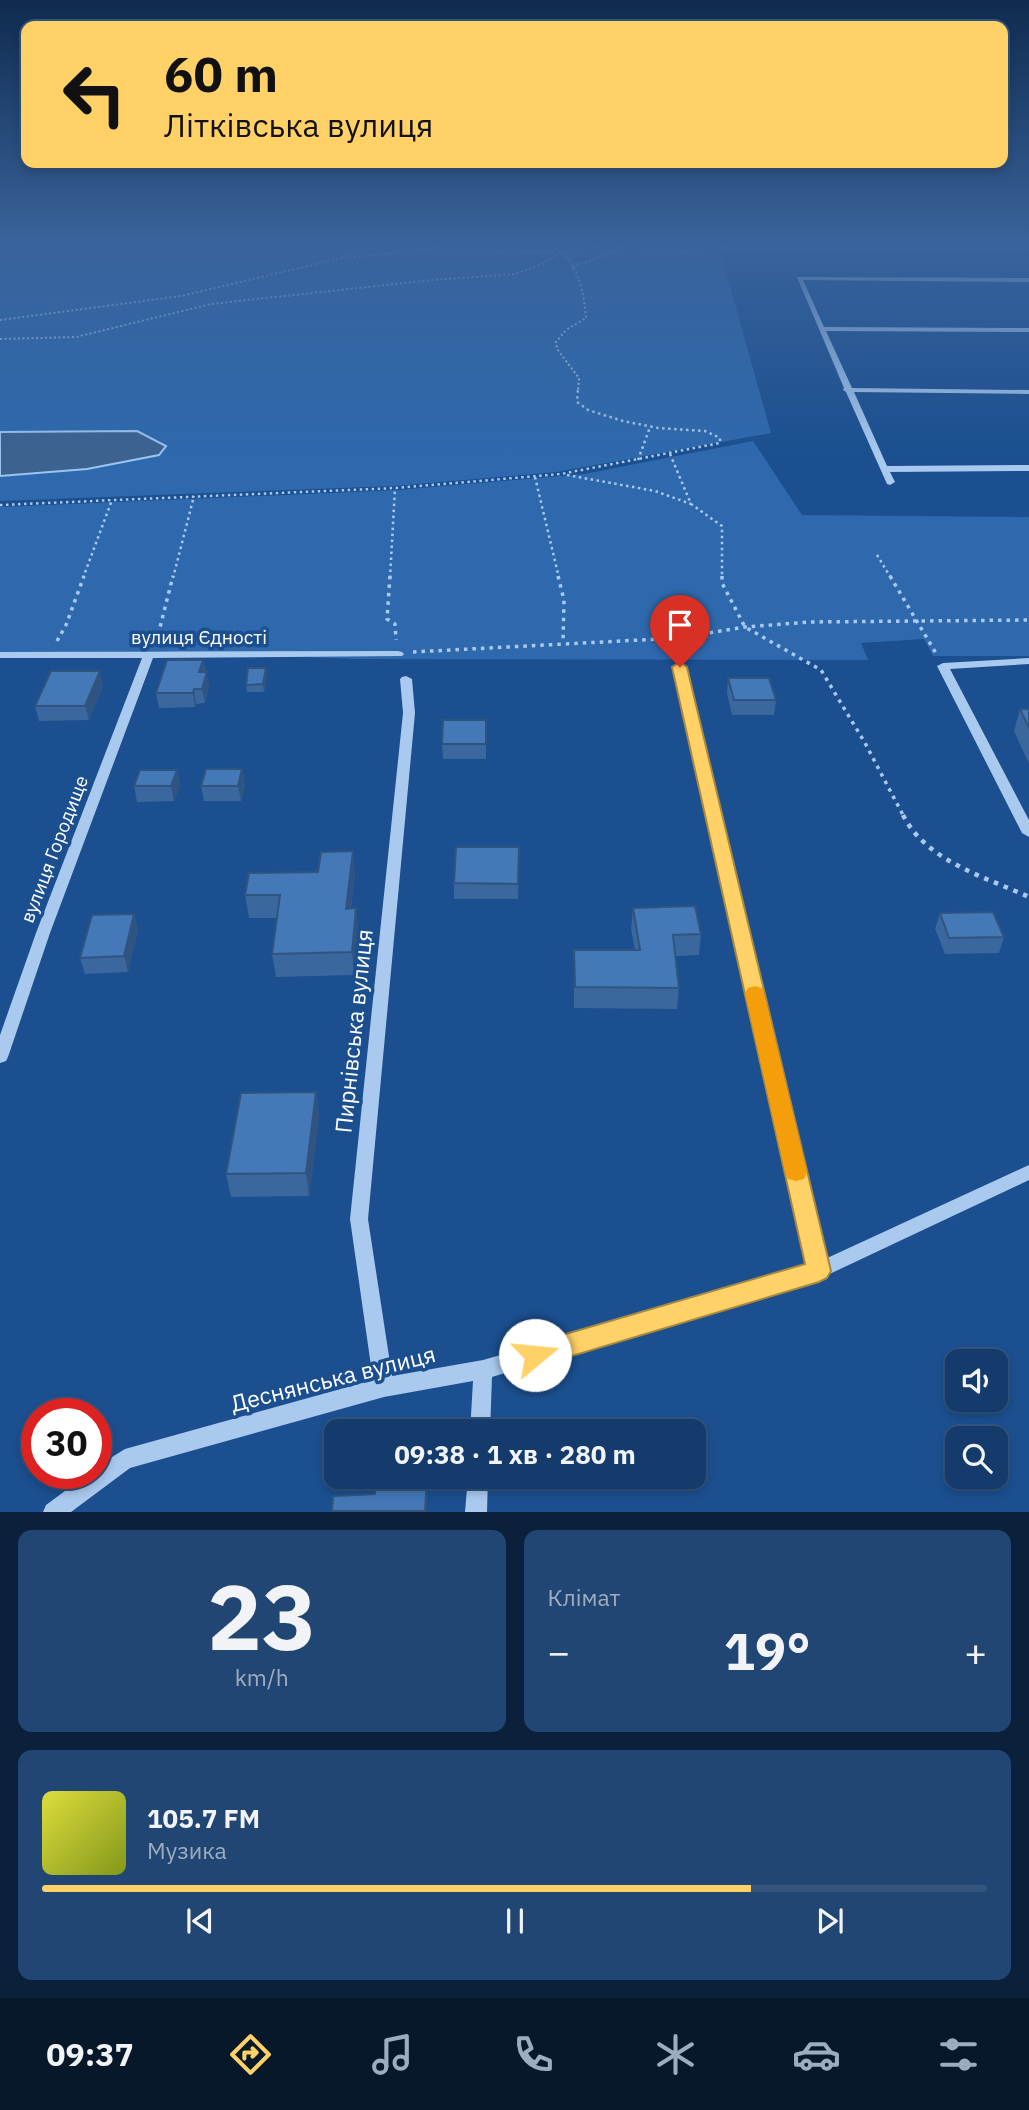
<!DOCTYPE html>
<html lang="uk">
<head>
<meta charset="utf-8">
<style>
  :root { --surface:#143b6b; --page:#214673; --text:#f1f3f6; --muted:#9dadc1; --line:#33557e; --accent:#ffd166 }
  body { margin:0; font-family:"IBM Plex Sans",sans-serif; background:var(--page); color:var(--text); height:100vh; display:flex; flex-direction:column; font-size:26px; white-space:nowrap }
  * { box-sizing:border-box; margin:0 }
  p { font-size:23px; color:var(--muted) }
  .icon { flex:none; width:38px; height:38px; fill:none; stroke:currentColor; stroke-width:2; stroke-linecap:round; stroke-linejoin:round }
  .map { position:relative; height:1512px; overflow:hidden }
  .panel { display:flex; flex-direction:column; gap:18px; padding:18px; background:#0b203b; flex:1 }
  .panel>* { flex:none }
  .banner { position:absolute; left:21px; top:21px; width:987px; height:147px; border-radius:14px; box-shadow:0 4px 10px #0003,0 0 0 2px var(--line); background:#ffd166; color:#111; overflow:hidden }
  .fabs { position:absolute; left:945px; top:1349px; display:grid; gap:14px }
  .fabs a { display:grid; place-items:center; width:63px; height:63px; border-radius:14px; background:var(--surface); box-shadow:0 4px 10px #0003,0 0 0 2px var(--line); font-size:35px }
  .speed { position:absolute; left:21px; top:1398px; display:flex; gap:14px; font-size:35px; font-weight:700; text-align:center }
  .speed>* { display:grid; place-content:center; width:91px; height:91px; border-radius:50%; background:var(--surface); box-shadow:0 4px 10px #0003,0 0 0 2px var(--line); line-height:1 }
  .speed .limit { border:10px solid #d22; background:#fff; color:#111 }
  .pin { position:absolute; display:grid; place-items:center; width:60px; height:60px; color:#fff; margin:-72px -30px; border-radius:50% 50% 50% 0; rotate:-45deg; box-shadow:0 0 7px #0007 }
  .pin .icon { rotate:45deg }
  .me { position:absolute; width:77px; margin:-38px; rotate:73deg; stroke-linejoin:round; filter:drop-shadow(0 0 5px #0008) }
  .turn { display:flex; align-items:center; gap:24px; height:147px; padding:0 28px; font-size:32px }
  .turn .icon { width:91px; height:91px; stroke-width:2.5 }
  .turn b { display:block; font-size:49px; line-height:60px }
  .big { font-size:52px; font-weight:700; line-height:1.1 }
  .panel .tile { flex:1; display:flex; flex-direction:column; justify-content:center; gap:10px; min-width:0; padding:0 24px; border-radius:14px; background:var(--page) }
  .panel .dial { align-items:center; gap:0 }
  .dial b { font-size:91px; line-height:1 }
  .song { display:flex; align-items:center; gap:21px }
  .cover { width:84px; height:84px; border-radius:10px; background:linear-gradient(135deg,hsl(60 70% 55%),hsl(70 70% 35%)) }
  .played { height:7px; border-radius:4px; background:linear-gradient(90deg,var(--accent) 75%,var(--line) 75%) }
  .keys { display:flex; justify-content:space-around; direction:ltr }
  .heat { display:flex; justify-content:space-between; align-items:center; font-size:38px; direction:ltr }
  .panel .tiles { flex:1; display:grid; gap:18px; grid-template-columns:1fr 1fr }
  .tile:last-child { grid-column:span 2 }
  .trip { position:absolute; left:324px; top:1419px; width:382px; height:70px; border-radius:14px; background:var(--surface); box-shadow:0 4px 10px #0003,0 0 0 2px var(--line); font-weight:700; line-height:70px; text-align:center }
  .menu { display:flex; height:112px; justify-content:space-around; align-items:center; background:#08182b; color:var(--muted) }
  .menu .icon { width:49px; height:49px }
  .menu .active { color:var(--accent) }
  .menu b { font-size:32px; color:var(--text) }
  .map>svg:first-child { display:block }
</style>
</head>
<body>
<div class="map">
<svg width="1029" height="1512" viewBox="0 0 1029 1512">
  <rect width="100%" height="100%" fill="#1b4f8f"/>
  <!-- green -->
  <g fill="#2e69ad">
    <polygon points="0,243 1029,243 1029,252 721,254 771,433 557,472 395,486 0,501 0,476 87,469 137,431 0,432"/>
    <polygon points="753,441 802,515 1029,517 1029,656 933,656 924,639 861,643 868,660 355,659 155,651 0,653 0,507 398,490 584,474"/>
  </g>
  <!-- water -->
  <polygon fill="#3c6290" stroke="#9cc4f0" stroke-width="2" points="137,431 166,446 159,455 87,469 0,476 0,432"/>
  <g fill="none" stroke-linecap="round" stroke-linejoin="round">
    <!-- path-far3 -->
    <g stroke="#a9c9ee" stroke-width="2" stroke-dasharray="2 2.5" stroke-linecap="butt">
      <path d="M538 243C545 246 553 247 559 251 580 265 584 296 586 318L566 330 556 342 557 349 579 378 578 391"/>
      <path d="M600 243C644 254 700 254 744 243"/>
      <polyline points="425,249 454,243"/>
      <polyline points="342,257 382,243"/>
      <polyline points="572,267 625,248"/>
      <polyline points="0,320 181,296 337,259 416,250 555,252"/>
      <polyline points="0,339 76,337 211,304 432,280 515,274 542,264 561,253 607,246"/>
    </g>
    <!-- path-far2 -->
    <g stroke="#a9c9ee" stroke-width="2.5" stroke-dasharray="2.5 3.5" stroke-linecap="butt">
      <polyline points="670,454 691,504 722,526 722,578"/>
      <polyline points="638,460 650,427"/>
      <polyline points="567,475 655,491 691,504"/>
      <polyline points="535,477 559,578"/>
      <polyline points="0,505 395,488 561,474 720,443 720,438 705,431 658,428 623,421 588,410 577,402 578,389"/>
      <polyline points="877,555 891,578"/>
      <polyline points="83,578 112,500"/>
      <polyline points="173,578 194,496"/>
      <polyline points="390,578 395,488"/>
    </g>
    <!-- path-far1 -->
    <g stroke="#a9c9ee" stroke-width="3.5" stroke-dasharray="3.5 5" stroke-linecap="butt">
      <polyline points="390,576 387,619 395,624 396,640"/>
      <polyline points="558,576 564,600 563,642"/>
      <polyline points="722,576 722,583 745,627 821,670 865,743 904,817"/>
      <polyline points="890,576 937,655"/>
      <polyline points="57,641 66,625 84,576"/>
      <polyline points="156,643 173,576"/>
      <polyline points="413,652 678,638 745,627 809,622 1029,620"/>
    </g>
    <!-- path -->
    <path stroke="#a9c9ee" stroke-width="4.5" stroke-dasharray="4.5 6" stroke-linecap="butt" d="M903 815C926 861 985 877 1029 897"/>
    <!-- minor -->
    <g fill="#a9c9ee" fill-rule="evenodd">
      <polygon points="797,277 1029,278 1029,282 803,280 824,327 1029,328 1029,332 826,331 852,388 1029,390 1029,394 854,392 887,466 1029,465 1029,471 890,472 895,482 890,485 887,484 846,392 843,390 844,388"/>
      <polygon points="398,651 402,652 404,654 402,656 153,658 50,933 8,1057 6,1061 0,1063 0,1035 36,933 142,658 0,658 0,652"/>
      <polygon points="1029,658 1029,664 950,669 1029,820 1029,837 1022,833 937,666 943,663"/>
      <polygon points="679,664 685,667 825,1259 1029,1165 1029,1180 819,1279 492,1377 490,1432 470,1432 473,1381 384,1397 130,1468 71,1512 43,1512 46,1505 88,1474 96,1474 96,1467 125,1449 373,1380 350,1219 403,713 400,679 402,677 406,676 412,679 415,713 368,1219 392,1376 483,1360 809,1266 673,667"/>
      <polygon points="468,1477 488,1477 487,1512 465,1512"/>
    </g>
  </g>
  <!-- wall -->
  <g fill="#3a679d">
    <polygon points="203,660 209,686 205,703 196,704 195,707 159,708 156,693"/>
    <polygon points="266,668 267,675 264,692 247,692 246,685"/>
    <polygon points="728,678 776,700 774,715 732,715 727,693"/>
    <polygon points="103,686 89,720 39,721 35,706"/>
    <polygon points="1020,709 1029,709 1029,764 1014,731"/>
    <polygon points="486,720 486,759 443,759 442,744"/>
    <polygon points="242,769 245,784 241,801 204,801 201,786"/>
    <polygon points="177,770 180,785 174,801 137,802 134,786"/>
    <polygon points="519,847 518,899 454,899 454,883"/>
    <polygon points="355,874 351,908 356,908 358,932 354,975 276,977 272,954 277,918 249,918 245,895"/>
    <polygon points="633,908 701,934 699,955 676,956 679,988 677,1009 574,1008 574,950 635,950 631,929"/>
    <polygon points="940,913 1004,937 999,953 945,954 935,929"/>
    <polygon points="134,914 138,929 128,972 85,974 80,958"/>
    <polygon points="316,1092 319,1116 309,1196 231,1197 226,1174"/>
  </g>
  <!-- shaded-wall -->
  <g fill="#305480">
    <polygon points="203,660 205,674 199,672"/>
    <polygon points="266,668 267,675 264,692 263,684"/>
    <polygon points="100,671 103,686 89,720 85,706"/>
    <polygon points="207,672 209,686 205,703 202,689"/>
    <polygon points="194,689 196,704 195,707 193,693"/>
    <polygon points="242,769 245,784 241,801 238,786"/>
    <polygon points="177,770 180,785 174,801 171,786"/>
    <polygon points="353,851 355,874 348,932 346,909"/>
    <polygon points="356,908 358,932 354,975 352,952"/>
    <polygon points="134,914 138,929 128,972 124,956"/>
    <polygon points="316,1092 319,1116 309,1196 306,1173"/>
    <polygon points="427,1477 428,1477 427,1511 425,1511"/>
  </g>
  <!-- building -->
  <g fill="#4478b7" stroke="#305480" stroke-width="2">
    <polygon points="167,660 203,660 199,672 207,672 202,689 194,689 193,693 156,693"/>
    <polygon points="248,668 266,668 263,684 246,685"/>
    <polygon points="51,671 100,671 85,706 35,706"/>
    <polygon points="728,678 769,678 776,700 734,700"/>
    <polygon points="1020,709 1029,709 1029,728"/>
    <polygon points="443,720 486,720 486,744 442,744"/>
    <polygon points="206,769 242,769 238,786 201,786"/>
    <polygon points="140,770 177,770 171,786 134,786"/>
    <polygon points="456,847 519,847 518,884 454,883"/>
    <polygon points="353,851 346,909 356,908 352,952 272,954 280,895 245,895 249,873 318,872 321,852"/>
    <polygon points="695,906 701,934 673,935 679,988 575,987 574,950 640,950 633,908"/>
    <polygon points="993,912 1004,937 949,938 940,913"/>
    <polygon points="134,914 124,956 80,958 92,915"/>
    <polygon points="316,1092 306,1173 226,1174 241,1093"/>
    <polygon points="429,1428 429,1432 378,1432 378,1429"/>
    <polygon points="376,1477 427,1477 425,1511 332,1511 333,1496 375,1494"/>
  </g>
  <!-- sky -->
  <linearGradient id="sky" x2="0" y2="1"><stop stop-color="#0f2b4f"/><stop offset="0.53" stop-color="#39639b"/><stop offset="1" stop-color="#39639b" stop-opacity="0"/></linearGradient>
  <rect width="1029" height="455" fill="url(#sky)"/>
  <!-- route -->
  <polygon fill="#ffd166" stroke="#a68842" stroke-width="2" points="680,662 687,667 831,1271 827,1278 819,1282 535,1367 526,1363 522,1355 526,1346 535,1343 805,1264 672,667"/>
  <!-- slow -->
  <polygon fill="#f59e0b" points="755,986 762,988 764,993 807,1172 804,1179 796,1181 788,1179 785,1172 745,993 748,988"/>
  <g text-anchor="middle" stroke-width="7" stroke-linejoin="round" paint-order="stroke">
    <!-- street labels -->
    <g font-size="19" fill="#fff" stroke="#1b4f8f">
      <text x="199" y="644">вулиця Єдності</text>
      <text transform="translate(54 849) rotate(-69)" y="7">вулиця Городище</text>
    </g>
    <!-- near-street labels -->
    <g font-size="23" fill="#fff" stroke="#1b4f8f">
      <text transform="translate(354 1031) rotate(-84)" y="8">Пирнівська вулиця</text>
      <text transform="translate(333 1379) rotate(-14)" y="8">Деснянська вулиця</text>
    </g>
  </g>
</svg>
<div class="fabs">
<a><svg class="icon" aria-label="sound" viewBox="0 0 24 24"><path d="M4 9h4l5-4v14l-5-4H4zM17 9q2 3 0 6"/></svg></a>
<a><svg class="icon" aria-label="search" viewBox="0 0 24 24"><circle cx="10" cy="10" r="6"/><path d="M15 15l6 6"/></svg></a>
</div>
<div class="speed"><div class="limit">30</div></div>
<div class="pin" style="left:680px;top:667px;background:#d93025"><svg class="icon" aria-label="arrive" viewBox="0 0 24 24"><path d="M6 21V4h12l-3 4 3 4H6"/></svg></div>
<svg class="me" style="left:535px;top:1355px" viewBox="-20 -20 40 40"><circle r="19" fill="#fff"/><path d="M0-13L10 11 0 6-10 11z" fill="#ffd166"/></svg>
<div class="trip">09:38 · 1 хв · 280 m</div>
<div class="banner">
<div class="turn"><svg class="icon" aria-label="left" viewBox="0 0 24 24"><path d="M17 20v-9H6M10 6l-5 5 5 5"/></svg><div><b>60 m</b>Літківська вулиця</div></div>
</div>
</div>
<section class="panel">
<div class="tiles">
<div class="tile dial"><b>23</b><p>km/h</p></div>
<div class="tile"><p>Клімат</p>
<div class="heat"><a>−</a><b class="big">19°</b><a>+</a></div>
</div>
<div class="tile">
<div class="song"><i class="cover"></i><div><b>105.7 FM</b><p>Музика</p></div></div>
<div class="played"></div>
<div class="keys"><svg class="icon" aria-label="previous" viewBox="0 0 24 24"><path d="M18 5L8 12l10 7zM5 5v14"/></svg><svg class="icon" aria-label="pause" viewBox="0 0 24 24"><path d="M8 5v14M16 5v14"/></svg><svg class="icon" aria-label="next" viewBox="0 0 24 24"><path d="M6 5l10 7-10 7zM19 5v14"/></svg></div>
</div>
</div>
</section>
<nav class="menu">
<b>09:37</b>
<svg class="icon active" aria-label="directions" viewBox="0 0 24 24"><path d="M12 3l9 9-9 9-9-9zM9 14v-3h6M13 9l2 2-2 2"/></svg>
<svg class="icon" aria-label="music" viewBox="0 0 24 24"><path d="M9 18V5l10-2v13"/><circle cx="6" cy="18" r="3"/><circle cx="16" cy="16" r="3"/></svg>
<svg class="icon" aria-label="phone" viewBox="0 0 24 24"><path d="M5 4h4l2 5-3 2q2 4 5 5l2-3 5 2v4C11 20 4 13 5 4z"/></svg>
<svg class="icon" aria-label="climate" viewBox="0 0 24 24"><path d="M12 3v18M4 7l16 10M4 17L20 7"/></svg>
<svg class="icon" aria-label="car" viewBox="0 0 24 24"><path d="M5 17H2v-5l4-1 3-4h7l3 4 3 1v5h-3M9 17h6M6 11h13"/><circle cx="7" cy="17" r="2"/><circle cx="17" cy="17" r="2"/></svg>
<svg class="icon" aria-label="filters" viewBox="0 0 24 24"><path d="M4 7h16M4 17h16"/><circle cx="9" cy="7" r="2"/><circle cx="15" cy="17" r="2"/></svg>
</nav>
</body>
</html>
